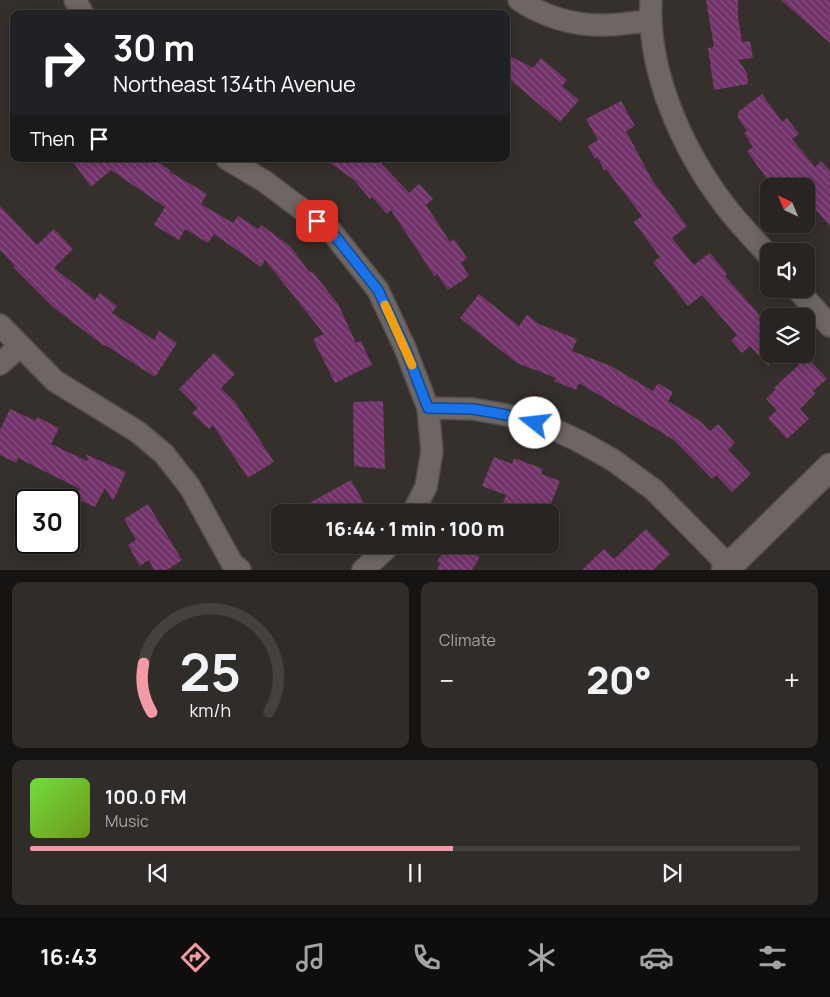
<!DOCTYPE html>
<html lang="en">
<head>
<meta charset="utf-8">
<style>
  :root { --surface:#282421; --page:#302c2a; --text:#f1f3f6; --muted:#a5a4a5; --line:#44413f; --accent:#f49aa5 }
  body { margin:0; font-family:Manrope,sans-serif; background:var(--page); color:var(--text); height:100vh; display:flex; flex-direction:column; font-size:19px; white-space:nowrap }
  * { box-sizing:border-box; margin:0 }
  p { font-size:16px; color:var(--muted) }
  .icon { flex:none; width:28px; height:28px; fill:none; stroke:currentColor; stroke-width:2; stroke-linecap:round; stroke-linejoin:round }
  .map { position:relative; height:570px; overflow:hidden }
  .details { display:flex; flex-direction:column; gap:12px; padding:12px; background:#161412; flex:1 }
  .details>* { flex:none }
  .banner { position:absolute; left:10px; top:10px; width:500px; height:152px; border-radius:10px; box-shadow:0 2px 12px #0003,0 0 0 1px var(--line); background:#202124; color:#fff; overflow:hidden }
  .needle { width:32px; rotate:316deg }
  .buttons { position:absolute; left:760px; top:178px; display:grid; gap:10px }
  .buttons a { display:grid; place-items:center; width:55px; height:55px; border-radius:10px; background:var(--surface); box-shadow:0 2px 12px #0003,0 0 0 1px var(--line); font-size:25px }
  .speed { position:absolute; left:15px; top:489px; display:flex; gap:10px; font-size:25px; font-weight:700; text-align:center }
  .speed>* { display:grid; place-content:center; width:65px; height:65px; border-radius:50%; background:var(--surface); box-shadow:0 2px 12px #0003,0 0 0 1px var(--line); line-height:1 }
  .speed .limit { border:2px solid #111; border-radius:8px; background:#fff; color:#111 }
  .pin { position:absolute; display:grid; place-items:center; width:42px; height:42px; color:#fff; margin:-21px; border-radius:10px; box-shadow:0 2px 8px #0006 }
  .me { position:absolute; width:55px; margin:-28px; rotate:286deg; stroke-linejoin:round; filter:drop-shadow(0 0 4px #0008) }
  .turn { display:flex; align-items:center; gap:18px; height:105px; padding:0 20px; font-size:22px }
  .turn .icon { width:65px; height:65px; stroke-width:2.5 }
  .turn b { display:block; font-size:35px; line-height:42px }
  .then { display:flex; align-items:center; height:48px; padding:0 20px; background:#0003; gap:10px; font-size:19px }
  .big { font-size:38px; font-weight:800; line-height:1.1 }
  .details .card { flex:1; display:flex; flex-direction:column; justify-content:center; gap:8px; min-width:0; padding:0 18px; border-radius:10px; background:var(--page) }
  .details .dial { align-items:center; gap:0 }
  .dial svg { height:130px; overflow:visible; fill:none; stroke:var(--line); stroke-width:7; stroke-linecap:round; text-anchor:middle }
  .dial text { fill:var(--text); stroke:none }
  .song { display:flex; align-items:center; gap:15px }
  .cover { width:60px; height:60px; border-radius:8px; background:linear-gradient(135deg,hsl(100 70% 55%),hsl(80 70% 35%)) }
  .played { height:5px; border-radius:2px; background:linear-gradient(90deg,var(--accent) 55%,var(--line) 55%) }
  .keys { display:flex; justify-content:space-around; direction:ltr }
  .heat { display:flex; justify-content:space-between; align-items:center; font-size:28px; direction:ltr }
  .details .tiles { flex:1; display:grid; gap:12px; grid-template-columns:1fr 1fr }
  .card:last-child { grid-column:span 2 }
  .trip { position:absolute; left:271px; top:504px; width:288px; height:50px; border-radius:10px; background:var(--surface); box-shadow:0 2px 12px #0003,0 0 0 1px var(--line); font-weight:800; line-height:50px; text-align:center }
  .menu { display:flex; height:80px; justify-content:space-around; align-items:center; background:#100e0d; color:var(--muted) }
  .menu .icon { width:35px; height:35px }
  .menu .active { color:var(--accent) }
  .menu b { font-size:22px; color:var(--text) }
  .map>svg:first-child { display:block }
</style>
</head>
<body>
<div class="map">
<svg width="830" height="570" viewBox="0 0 830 570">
  <defs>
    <pattern id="building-back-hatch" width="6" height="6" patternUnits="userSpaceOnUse" patternTransform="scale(1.25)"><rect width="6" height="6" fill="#72336a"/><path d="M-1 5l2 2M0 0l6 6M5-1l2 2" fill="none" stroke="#86517f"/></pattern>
  </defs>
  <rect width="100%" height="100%" fill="#36302c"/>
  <!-- building -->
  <g fill="url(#building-back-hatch)">
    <polygon points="706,0 738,0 738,17 742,42 750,41 753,58 738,60 747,73 748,84 714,90 708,48 714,47"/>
    <polygon points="781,0 830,0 830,43"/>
    <polygon points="506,54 533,68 541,58 567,80 562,86 579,100 560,122 506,76"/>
    <polygon points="762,94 782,122 787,118 799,134 792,139 815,167 821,161 830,171 830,226 806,199 806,186 772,186 747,151 753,147 744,133 747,131 738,118 738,112"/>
    <polygon points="621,101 635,126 626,131 652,180 687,226 672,238 694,265 710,253 727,274 725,276 769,326 769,367 750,346 742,353 731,340 737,335 702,295 688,306 653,262 660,257 634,222 642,216 606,169 604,170 598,158 595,159 588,146 598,140 586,119"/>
    <polygon points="71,159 154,159 171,171 170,172 207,194 201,204 233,223 238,216 258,229 261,225 290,246 310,273 312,271 338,304 356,343 361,341 372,365 335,383 313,339 324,334 265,260 261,267 214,234 208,243 185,229 179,240 154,225 165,207 111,170 91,187"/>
    <polygon points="325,159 377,159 409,193 419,184 433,199 426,205 450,242 454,239 467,258 461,263 469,276 448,290 437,274 435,277 391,210 387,214 372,197 370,199 354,180"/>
    <polygon points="0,206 37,245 54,229 73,249 54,268 95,300 100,293 117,306 112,313 154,340 159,331 177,343 155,377 105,345 104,346 53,307 13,267 15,266 0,250"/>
    <polygon points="479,294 519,326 527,315 539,324 577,339 572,351 611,366 653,391 658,383 673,392 668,401 700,421 710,431 718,424 735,443 728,450 751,474 732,492 716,475 712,479 674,440 579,383 576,390 554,381 556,378 517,363 460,318"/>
    <polygon points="214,353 235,374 221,388 235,402 274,462 248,478 213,425 209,429 192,413 198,408 179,389"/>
    <polygon points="807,357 827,379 813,391 815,394 800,409 809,419 787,439 768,418 777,410 766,399 775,390 774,388"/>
    <polygon points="383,401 385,469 354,466 353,402"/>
    <polygon points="10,409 36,421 37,417 59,428 51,444 87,461 88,459 85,454 126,472 113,501 105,488 95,507 75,498 80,489 18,458 16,463 0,455 0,430"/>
    <polygon points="494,457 512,464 514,458 543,469 541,474 560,481 548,511 536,507 534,512 500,512 506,495 482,486"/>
    <polygon points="351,480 364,503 346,512 293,512"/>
    <polygon points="148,504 182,560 167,570 154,570 149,560 140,566 128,545 136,540 124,519"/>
    <polygon points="646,529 670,554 653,570 582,570 604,549 614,559"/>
    <polygon points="448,545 460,545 480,557 472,570 437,570 440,564 437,561"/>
  </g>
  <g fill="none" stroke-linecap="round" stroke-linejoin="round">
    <!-- minor casing -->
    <g stroke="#554f4c" stroke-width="24">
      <g id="minor">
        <polyline points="75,0 83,14"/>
        <path d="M519 0C542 16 575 26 603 25 619 25 634 22 650 21"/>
        <path d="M651 0C647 72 683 151 726 207 739 224 755 240 769 256"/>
        <polyline points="227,159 264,181 331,231 378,290 405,348 428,408 432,451 426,487 413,512"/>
        <polyline points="797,289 830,326"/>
        <polyline points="0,325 55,381 138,432 164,454 190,487 232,563 240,570"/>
        <polyline points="0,364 20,346"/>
        <polyline points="428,408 473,409 507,415 549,427 579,441 613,460 654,490 729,566"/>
        <polyline points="363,570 390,545"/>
      </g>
    </g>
    <!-- tertiary casing -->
    <g stroke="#554f4c" stroke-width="29">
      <polyline id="tertiary" points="725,570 830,467"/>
    </g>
    <!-- minor -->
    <use href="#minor" stroke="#6d6662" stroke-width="21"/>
    <!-- tertiary -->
    <use href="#tertiary" stroke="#6d6662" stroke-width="26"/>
  </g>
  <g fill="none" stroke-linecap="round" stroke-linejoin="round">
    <!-- route casing -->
    <g stroke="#114b97" stroke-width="12">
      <polyline id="route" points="317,221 331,231 378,290 405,348 428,408 473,409 507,415 535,423"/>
    </g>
    <!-- route -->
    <use href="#route" stroke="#1a73e8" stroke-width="9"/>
    <!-- slow -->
    <polyline stroke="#f59e0b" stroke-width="9" points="385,305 412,365"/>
  </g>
</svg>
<div class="buttons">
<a><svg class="needle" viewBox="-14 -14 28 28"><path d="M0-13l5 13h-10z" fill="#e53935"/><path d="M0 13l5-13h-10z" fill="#a5a4a5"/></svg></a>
<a><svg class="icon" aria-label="sound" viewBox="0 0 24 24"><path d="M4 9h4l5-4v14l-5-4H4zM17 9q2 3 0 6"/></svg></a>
<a><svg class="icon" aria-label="layers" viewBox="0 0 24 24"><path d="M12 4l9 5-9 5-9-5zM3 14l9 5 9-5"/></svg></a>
</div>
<div class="speed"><div class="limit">30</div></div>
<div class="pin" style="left:317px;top:221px;background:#d93025"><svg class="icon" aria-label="arrive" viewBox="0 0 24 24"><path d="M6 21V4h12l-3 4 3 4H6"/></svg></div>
<svg class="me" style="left:535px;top:423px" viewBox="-20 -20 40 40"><circle r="19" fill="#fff"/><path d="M0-13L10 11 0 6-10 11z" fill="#1a73e8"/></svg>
<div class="trip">16:44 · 1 min · 100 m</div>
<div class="banner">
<div class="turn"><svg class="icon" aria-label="right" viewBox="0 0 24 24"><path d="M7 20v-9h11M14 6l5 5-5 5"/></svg><div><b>30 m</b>Northeast 134th Avenue</div></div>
<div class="then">Then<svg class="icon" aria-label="arrive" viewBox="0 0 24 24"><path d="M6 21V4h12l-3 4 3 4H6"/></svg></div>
</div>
</div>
<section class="details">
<div class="tiles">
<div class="card dial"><svg viewBox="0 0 100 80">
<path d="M14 69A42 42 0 1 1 86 69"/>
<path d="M14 69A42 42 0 0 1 9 39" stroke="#f49aa5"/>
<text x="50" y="56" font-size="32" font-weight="700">25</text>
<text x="50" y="72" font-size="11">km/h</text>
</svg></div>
<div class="card"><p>Climate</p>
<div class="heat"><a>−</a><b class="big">20°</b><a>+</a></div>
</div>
<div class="card">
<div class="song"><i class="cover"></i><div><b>100.0 FM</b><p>Music</p></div></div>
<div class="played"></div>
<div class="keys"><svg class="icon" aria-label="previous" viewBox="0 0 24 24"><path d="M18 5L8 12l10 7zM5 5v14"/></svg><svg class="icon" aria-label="pause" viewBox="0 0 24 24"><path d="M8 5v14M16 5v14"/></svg><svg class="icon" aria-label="next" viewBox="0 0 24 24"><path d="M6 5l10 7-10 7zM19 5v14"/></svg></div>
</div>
</div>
</section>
<nav class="menu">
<b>16:43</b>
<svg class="icon active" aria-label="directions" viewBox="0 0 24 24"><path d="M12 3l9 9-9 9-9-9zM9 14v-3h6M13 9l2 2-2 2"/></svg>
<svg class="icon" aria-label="music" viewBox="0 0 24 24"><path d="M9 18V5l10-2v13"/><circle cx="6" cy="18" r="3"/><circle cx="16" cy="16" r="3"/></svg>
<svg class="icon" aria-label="phone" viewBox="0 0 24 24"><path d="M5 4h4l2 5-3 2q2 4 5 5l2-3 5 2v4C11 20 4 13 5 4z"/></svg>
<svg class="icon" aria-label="climate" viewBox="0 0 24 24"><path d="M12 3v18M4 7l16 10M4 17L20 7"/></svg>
<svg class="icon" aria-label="car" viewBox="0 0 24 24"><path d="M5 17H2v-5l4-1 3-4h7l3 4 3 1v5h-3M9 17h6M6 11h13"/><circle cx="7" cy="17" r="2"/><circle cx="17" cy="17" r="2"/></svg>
<svg class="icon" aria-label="filters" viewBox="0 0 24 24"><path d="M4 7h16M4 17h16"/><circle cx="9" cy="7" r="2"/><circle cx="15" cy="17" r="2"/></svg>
</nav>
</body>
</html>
